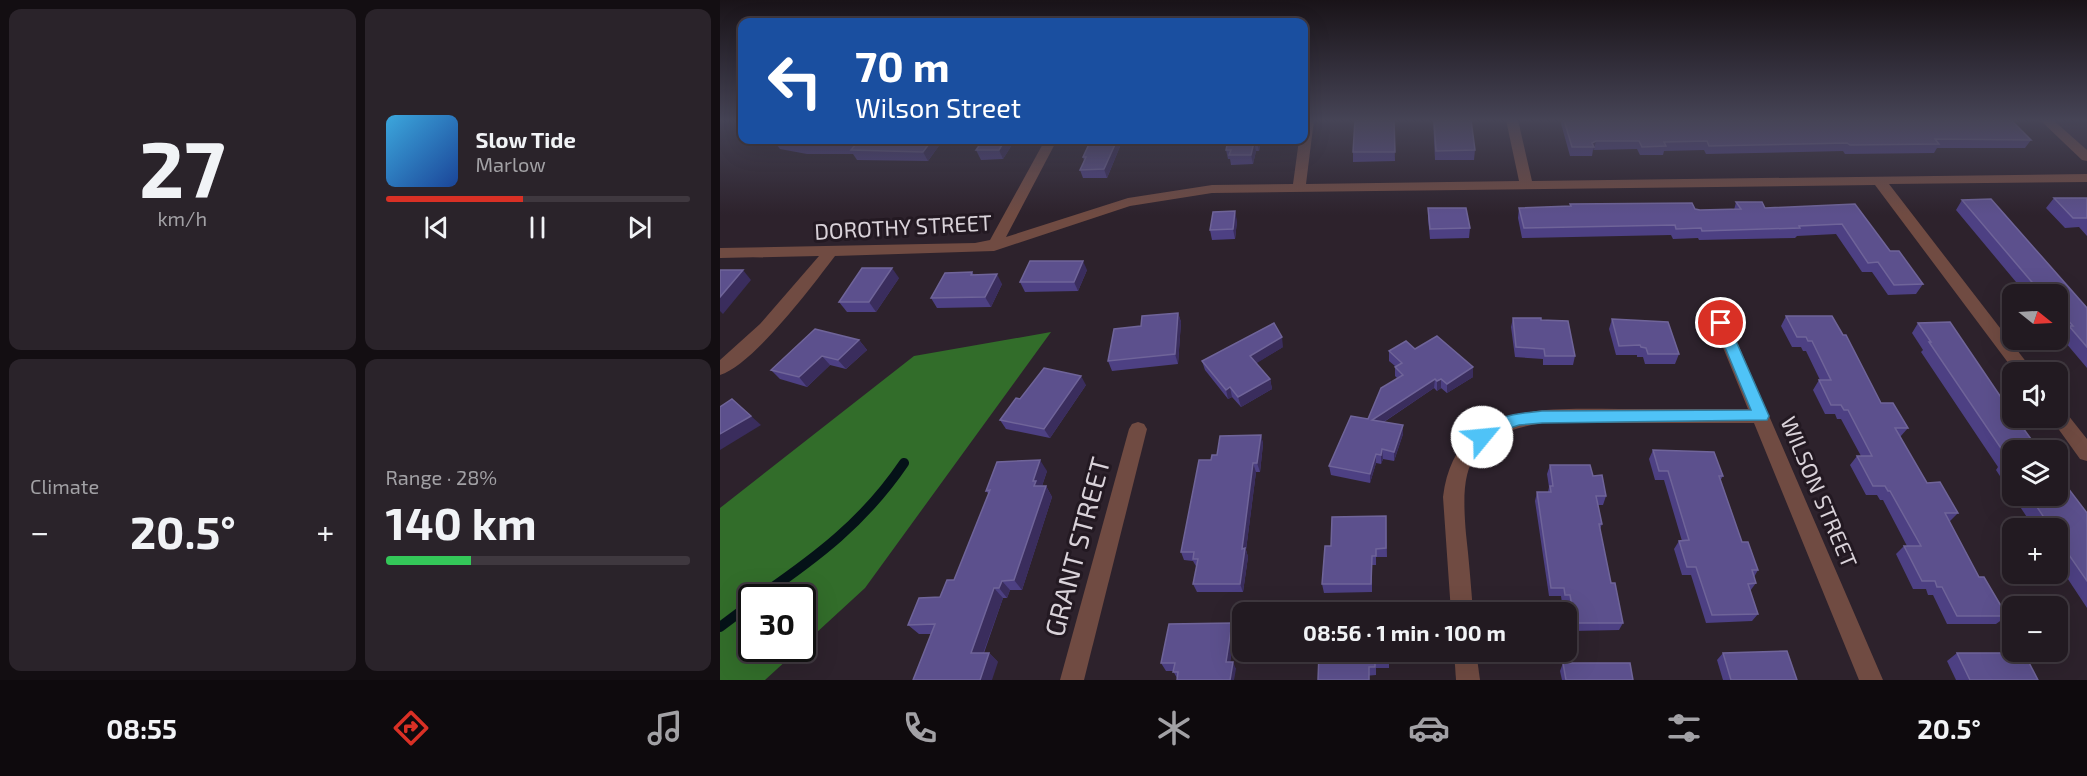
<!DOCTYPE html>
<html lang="en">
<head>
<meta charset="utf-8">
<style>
  :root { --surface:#221a21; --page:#2a232a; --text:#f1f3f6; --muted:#a2a1a5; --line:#3f383f; --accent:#d93025 }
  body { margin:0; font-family:"Exo 2",sans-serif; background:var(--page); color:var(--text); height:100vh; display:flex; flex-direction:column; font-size:22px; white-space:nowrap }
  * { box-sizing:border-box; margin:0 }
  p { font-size:20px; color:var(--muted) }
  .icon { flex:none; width:33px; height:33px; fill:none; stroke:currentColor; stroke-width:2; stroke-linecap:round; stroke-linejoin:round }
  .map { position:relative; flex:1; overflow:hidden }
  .side { display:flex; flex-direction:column; gap:9px; padding:9px; background:#130e12; width:720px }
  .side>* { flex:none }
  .banner { position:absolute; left:18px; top:18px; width:570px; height:126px; border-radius:12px; box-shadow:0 6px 24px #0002,0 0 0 2px var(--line); background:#1a4fa0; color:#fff; overflow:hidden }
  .needle { width:39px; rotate:108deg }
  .controls { position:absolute; left:1282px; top:284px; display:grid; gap:12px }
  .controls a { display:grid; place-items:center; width:66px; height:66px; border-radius:12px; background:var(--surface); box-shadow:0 6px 24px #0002,0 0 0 2px var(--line); font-size:30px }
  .speed { position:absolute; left:18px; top:584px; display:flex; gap:12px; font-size:30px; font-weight:700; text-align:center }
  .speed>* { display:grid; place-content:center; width:78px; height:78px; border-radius:50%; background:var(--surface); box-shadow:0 6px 24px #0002,0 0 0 2px var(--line); line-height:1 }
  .speed .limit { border:3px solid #111; border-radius:9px; background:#fff; color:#111 }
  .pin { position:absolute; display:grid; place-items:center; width:51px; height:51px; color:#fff; margin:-26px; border:3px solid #fff; border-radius:50%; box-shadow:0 2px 6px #0007 }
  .me { position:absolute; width:66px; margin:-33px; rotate:62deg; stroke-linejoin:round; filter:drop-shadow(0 0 4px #0008) }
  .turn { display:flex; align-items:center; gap:21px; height:126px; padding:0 18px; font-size:27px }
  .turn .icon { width:78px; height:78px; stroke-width:2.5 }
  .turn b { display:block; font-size:42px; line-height:51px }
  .big { font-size:45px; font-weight:700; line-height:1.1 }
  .side .widget { flex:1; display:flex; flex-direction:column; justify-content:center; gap:9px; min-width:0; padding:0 21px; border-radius:12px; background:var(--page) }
  .side .dial { align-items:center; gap:0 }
  .dial b { font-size:78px; line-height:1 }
  .song { display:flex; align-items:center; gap:18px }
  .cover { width:72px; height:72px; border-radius:9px; background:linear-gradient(135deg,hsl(200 70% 55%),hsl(220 70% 35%)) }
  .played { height:6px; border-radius:3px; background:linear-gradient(90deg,var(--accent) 45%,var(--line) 45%) }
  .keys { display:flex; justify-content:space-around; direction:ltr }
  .heat { display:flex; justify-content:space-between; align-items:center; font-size:33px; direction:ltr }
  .charge { height:9px; border-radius:4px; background:linear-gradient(90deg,#34c759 28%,var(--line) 0) }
  .side .tiles { flex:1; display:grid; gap:9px; grid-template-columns:repeat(2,1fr) }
  .trip { position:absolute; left:512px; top:602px; width:345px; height:60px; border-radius:12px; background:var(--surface); box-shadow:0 6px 24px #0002,0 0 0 2px var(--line); font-weight:700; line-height:60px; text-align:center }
  .menu { display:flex; height:96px; justify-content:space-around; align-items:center; background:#0e0a0d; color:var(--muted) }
  .menu .icon { width:42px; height:42px }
  .menu .current { color:var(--accent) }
  .menu b { font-size:27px; color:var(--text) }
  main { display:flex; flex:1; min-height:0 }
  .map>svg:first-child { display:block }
</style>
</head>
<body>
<main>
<section class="side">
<div class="tiles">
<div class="widget dial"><b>27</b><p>km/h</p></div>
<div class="widget">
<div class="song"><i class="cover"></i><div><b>Slow Tide</b><p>Marlow</p></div></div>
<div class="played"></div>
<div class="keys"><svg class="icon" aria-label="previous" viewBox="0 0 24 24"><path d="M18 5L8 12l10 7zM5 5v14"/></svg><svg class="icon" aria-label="pause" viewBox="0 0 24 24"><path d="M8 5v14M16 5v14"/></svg><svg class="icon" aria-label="next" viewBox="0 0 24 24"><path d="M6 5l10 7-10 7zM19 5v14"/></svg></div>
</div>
<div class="widget"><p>Climate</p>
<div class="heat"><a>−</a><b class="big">20.5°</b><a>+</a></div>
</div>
<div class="widget"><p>Range · 28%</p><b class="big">140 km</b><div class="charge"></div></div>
</div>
</section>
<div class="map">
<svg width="1367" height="680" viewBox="0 0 1367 680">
  <rect width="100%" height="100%" fill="#2d222c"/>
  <!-- built -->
  <polygon fill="#392a39" points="1326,120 1367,120 1367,157"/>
  <!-- forest -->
  <polygon fill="#326d2a" points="331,332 145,588 83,645 82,597 32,597 32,648 80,648 45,680 0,680 0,508 194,356"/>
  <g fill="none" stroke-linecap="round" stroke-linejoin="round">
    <!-- stream -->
    <g stroke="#051218" stroke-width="10">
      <path d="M39 597C97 557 144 522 184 463"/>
      <polyline points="0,627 32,603"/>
    </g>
    <!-- minor -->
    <g fill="#704b42" fill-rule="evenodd">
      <path d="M584 120H594L586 184 799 181 786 120H798L812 181 1367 174V182L1169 184 1314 372H1295L1155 185 492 193 410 206 274 251 115 256C93 285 33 365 0 375V360L40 324 99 256 0 258V248L255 243 270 240 325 140H337L286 237 408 198 492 185 573 184 579 140H584Z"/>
      <path d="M1001 317 1007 319 1009 323 1163 680H1139L1034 423H822C748 436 740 465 746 534 749 560 751 586 753 612H731L723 497C735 400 825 409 900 409 943 409 985 409 1028 409L993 323 995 319Z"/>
      <polygon points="1338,408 1344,410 1367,439 1367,461 1360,459 1332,420 1330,417 1338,417"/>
      <polygon points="418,422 424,424 427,429 364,680 340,680 409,429 412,424"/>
      <polygon points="734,651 756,651 760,680 736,680"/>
    </g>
    <!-- tertiary -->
    <polygon fill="#704b42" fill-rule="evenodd" points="1320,120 1333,120 1367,150 1367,161 1362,160"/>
  </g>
  <!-- wall -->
  <g fill="#4d4083">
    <polygon points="674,120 675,161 633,162 633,152"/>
    <polygon points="713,120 751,120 755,150 754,160 715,160"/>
    <polygon points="840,120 1291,120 1311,140 1305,148 1217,148 1214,153 1125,154 1123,151 986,154 984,150 944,151 943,155 920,155 917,149 874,150 873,150 872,156 850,156"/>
    <polygon points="53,140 223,140 208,161 137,160 133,154 87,154 60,149"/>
    <polygon points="263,140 295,140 283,159 261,160 256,150"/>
    <polygon points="371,140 408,140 406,144 401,144 387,178 363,178 360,170 364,161 363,157"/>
    <polygon points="508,140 541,140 539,151 536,151 533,164 511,165 510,159 508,159 506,150"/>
    <polygon points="1334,198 1367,198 1367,236 1359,227 1345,228 1326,208"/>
    <polygon points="1242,200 1367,308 1367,368 1340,336 1342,333 1338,329 1338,294 1306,294 1236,210"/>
    <polygon points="1016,202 1045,208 1135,204 1170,251 1203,284 1196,294 1168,295 1152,272 1142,272 1116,234 1077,236 1075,238 979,240 978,238 953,239 951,235 802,238 798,218 799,208 850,206 850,204 975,209 980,210 1014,210"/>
    <polygon points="708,208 750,228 749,238 710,239 708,218"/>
    <polygon points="517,221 515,239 492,240 490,230"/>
    <polygon points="367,270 358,291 305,292 300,282"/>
    <polygon points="252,272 254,275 282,284 271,307 217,308 211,298"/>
    <polygon points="179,278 156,312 127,312 119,302"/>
    <polygon points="458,313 461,322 458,364 392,371 388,361 421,326"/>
    <polygon points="1066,316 1188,428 1180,437 1207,483 1238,513 1229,522 1259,577 1287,616 1276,624 1227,624 1213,595 1208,595 1206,589 1193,589 1176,554 1184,546 1187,546 1163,500 1160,500 1157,495 1146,495 1130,465 1137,456 1141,456 1121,419 1117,419 1115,414 1105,414 1093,390 1099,380 1100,380 1086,351 1083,351 1081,347 1072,347 1061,326"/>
    <polygon points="793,318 821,320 855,356 853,365 823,365 823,359 795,357 791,327"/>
    <polygon points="892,319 959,354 955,364 925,364 923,357 917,357 917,355 896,355 889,329"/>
    <polygon points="1198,323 1293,450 1293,495 1338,495 1367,513 1367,608 1338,564 1338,528 1314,528 1276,470 1278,467 1201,352 1203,350 1192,333"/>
    <polygon points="139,340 147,350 126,369 110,365 87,387 60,379 51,370"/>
    <polygon points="563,347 536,363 550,379 552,389 521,407 512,397 508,399 485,370 482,361"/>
    <polygon points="695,349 753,377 727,393 721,388 717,391 714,388 664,422 683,434 674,461 663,459 661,464 656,463 650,483 611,475 609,466 648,419 677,378 675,376 675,366 669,361 669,351"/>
    <polygon points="366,385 330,438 286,429 280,420 300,399"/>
    <polygon points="541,435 543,444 540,472 536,472 526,550 528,557 523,592 477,592 473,584 477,568 473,561 464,560 461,552 491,460 497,455"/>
    <polygon points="933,450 1003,476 1000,481 1022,542 1038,570 1034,577 1036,583 1030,591 1038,614 1032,621 986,623 971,575 962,575 954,549 959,541 962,541 944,480 935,480 929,459"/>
    <polygon points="830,465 873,476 886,496 883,505 878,505 882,524 880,529 891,583 903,623 899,630 852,631 848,603 842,603 841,596 829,596 815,501 817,492 828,492 829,487 827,474"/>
    <polygon points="327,471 322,486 326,486 332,497 302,590 290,590 287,598 283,598 264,653 269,653 278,662 211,634 199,634 188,625 220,597 234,580 269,494 266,491"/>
    <polygon points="666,516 667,557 656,557 656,565 652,565 652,592 604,593 602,584 611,546"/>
    <polygon points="515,631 510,662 516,669 457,678 453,671 446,671 441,663"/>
    <polygon points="669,651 669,668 656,668 656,675 598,680"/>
    <polygon points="1003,653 1077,680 1003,680 997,660"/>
    <polygon points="1237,653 1318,680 1236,680 1227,661"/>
    <polygon points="843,663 913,680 842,680 840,671"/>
  </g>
  <!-- shaded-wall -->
  <g fill="#3a2d5d">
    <polygon points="212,140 223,140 208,161 203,152"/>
    <polygon points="285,140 295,140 283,159 279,150"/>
    <polygon points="397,140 400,140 401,144 387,178 384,169"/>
    <polygon points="538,140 541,140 539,151 537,142"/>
    <polygon points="876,141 874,150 873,150 874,147 872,143"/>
    <polygon points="534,142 536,151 533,164 531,155"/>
    <polygon points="515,211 517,221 515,239 513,229"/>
    <polygon points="363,261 367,270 358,291 354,282"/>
    <polygon points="172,268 179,278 156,312 149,302"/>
    <polygon points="23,270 31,280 3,314 0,311 0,297"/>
    <polygon points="277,274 282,284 271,307 265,297"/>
    <polygon points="458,313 461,322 458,364 455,354"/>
    <polygon points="562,337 563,347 532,366 530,356"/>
    <polygon points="139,340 147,350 126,369 118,360"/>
    <polygon points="102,356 110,365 87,387 79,377"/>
    <polygon points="753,367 753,377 727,393 727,384"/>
    <polygon points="361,376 366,385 330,438 324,429"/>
    <polygon points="550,379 552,389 521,407 518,397"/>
    <polygon points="715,379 714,388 653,429 652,420"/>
    <polygon points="721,379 721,388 717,391 717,381"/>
    <polygon points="510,387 512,397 508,399 506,390"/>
    <polygon points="31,416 41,425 0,450 0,434"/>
    <polygon points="683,425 683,434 674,461 674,452"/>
    <polygon points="541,435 543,444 540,472 537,463"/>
    <polygon points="662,449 663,459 661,464 661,455"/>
    <polygon points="656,454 656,463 650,483 650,474"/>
    <polygon points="320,460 327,471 321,489 314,486 313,481"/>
    <polygon points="533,463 536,472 526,550 528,557 523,592 520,584 522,549"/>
    <polygon points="326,486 332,497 302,590 294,580"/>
    <polygon points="282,581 290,590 287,598 279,588"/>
    <polygon points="274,588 283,598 260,662 251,653"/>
    <polygon points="512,623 515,631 509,669 506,662"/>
    <polygon points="269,653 278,662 272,680 260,680"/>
    <polygon points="513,662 516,669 514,680 510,680"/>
  </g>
  <!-- building -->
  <g fill="#5c508d" stroke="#6f6499" stroke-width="1.5">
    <polygon points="635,120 674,120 675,152 633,152"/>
    <polygon points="714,120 751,120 755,150 716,151"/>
    <polygon points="844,120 1291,120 1311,140 1215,139 1219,144 1130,145 1127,143 989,146 987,141 944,142 946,146 922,147 919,141 876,141 872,143 874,147 852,147"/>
    <polygon points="53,140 212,140 203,152 131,150 136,144 81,145"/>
    <polygon points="263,140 285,140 279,150 256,150"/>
    <polygon points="371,140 397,140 384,169 360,170 366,157 363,157"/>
    <polygon points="508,140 538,140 537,142 534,142 531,155 509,155 511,150 506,150"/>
    <polygon points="1334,198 1367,198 1367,218 1353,218"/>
    <polygon points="1271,199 1367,308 1367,347 1349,326 1353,326 1338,309 1338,294 1325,294 1320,288 1317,288 1242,200"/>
    <polygon points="1016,202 1042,202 1045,208 1135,204 1170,251 1179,251 1203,284 1174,285 1158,262 1148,263 1122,224 1079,226 1080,228 982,231 981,228 956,229 955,225 804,228 799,208 851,206 850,204 972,203 975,209 980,210 1021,209"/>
    <polygon points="708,208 746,208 750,228 710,229"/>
    <polygon points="515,211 513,229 490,230 493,212"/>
    <polygon points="310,261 363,261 354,282 300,282"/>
    <polygon points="142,268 172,268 149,302 119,302"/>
    <polygon points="0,270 23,270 0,297"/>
    <polygon points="252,272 251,275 277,274 265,297 211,298 225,273"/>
    <polygon points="458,313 455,354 388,361 394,329 421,326 422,316"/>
    <polygon points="1066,316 1112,316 1123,335 1126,335 1161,403 1173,403 1188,428 1175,428 1207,483 1220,482 1238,513 1225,513 1259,577 1264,577 1287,616 1237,616 1222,587 1217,587 1215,581 1202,581 1184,546 1201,546 1170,491 1168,491 1165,486 1153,486 1137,456 1152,456 1128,410 1124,410 1121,405 1111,405 1099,380 1111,380 1092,341 1088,341 1086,337 1077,337"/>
    <polygon points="793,318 821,318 821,320 848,321 855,356 825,356 824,349 796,347"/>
    <polygon points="892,319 948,322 959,354 928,354 926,348 921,347 920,345 899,346"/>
    <polygon points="1230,322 1293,415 1293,417 1295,417 1319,450 1293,450 1293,472 1285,461 1289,460 1209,342 1211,342 1198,323"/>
    <polygon points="554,323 562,337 530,356 550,379 518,397 510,387 506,390 482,361"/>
    <polygon points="95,329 139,340 118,360 102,356 79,377 51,370"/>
    <polygon points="717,336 753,367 727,384 721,379 717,381 715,379 652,420 683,425 674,452 662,449 661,455 656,454 650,474 609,466 631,416 648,419 661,388 683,375 675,367 682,363 669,351 686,341 695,349"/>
    <polygon points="324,368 361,376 324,429 280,420 296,398 300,399"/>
    <polygon points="12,399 31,416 0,434 0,407"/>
    <polygon points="541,435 537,463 533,463 522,549 525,548 520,584 473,584 478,559 473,559 474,552 461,552 479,460 491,460 492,455 497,455 500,436"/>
    <polygon points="933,450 994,452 1003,476 999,476 1022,542 1028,542 1038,570 1032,570 1036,583 1028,584 1038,614 992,615 976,567 967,567 959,541 969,540 948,471 939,471"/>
    <polygon points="320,460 313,481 316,481 314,486 326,486 294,580 282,581 279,588 274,588 251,653 269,653 260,680 193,680 215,624 188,625 199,598 220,597 227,580 234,580 270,490 266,491 277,462"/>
    <polygon points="830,465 870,465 873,476 882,475 886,496 876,496 882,524 879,524 891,583 895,583 903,623 855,623 850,595 845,595 844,588 831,588 817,492 831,492 830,486 833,486"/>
    <polygon points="1338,475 1367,513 1367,581 1338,539 1338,528 1331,528 1309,495 1338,495"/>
    <polygon points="666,516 666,548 656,549 656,556 652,556 651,584 602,584 605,546 611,546 612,517"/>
    <polygon points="512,623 506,662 513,662 510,680 457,680 458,672 453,672 455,663 441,663 449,624"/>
    <polygon points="604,651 669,651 669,660 655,661 655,667 649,667 649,680 598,680 599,654 604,654"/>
    <polygon points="1067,651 1077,680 1011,680 1003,653"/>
    <polygon points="1237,653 1304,653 1318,680 1250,680"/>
    <polygon points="843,663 910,663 913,680 846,680"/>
  </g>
  <!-- sky -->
  <linearGradient id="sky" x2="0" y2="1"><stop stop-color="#191318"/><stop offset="0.56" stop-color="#464456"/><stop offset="1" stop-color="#464456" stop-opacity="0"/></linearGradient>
  <rect width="1367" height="215" fill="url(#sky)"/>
  <!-- route -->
  <path fill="#4fc3f7" stroke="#337fa1" stroke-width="1.5" d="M1001 319 1008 323 1049 416 1047 420 822 423 799 425 782 431 762 443 757 441 755 437C765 416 802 413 822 411L1031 410 995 323Z"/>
  <g text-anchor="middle" stroke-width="6" stroke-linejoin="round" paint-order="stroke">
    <!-- street labels -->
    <g font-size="22" fill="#d9d2d9" stroke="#231922">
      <text transform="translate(183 227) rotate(-3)" y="8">DOROTHY STREET</text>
      <text transform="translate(1099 492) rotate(67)" y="8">WILSON STREET</text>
    </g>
    <!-- near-street labels -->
    <g font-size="27" fill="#d9d2d9" stroke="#231922">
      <text transform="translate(358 547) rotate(-75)" y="9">GRANT STREET</text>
    </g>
  </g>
</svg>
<div class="controls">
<a><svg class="needle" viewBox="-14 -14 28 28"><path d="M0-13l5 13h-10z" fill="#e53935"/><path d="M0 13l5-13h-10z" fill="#a2a1a5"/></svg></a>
<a><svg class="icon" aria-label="sound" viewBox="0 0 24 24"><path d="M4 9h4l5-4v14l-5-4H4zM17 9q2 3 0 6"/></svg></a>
<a><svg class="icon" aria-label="layers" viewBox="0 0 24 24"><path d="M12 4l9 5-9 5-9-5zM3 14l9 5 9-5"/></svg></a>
<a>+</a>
<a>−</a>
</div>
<div class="speed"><div class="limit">30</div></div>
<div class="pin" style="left:1001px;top:323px;background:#d93025"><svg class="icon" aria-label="arrive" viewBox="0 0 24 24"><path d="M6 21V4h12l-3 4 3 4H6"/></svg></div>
<svg class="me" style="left:762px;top:437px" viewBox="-20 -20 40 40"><circle r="19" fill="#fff"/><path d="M0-13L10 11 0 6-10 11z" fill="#4fc3f7"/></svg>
<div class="trip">08:56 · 1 min · 100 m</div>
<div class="banner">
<div class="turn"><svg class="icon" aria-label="left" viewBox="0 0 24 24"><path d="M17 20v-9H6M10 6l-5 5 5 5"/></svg><div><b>70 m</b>Wilson Street</div></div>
</div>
</div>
</main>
<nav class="menu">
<b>08:55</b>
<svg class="icon current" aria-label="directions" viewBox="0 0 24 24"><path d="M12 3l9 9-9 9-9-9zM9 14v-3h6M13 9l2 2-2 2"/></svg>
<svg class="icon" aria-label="music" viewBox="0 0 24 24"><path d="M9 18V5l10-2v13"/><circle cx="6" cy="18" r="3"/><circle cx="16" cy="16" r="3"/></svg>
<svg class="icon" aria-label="phone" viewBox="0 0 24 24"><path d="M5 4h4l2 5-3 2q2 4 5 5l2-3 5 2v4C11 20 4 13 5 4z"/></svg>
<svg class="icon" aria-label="climate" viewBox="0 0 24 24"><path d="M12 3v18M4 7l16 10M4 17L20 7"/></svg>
<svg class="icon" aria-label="car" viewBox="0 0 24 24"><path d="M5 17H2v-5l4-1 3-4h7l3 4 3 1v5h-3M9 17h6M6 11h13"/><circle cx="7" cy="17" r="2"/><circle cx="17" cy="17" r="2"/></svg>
<svg class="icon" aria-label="filters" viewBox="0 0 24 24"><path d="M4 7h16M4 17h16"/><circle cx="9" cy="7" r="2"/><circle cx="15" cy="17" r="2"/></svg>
<b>20.5°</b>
</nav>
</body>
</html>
